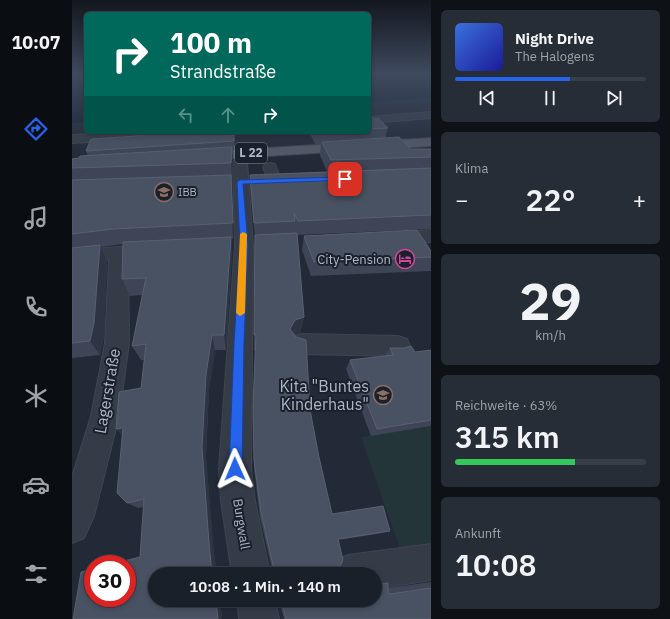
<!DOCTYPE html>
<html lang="de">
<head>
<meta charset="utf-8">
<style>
  :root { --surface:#1a202a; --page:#272d36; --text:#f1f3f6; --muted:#9fa3a8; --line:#383e47; --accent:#2563eb }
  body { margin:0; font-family:"IBM Plex Sans",sans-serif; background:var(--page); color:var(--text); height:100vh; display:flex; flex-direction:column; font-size:15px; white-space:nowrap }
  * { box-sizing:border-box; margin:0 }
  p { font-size:13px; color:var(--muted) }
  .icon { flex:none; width:22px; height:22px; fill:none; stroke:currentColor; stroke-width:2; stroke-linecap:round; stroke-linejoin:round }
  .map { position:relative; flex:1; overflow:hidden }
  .panel { display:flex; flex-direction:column; gap:10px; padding:10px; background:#0e1217; width:239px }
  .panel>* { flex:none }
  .top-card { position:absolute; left:12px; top:12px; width:287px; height:122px; border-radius:6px; box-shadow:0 2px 6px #0003,0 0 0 1px var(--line); background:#00695c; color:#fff; overflow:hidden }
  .speed { position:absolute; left:12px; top:555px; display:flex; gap:8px; font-size:20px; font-weight:700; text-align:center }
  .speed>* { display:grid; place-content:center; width:52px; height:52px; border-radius:50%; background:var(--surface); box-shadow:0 2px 6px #0003,0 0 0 1px var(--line); line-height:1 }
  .speed .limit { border:6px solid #d22; background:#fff; color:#111 }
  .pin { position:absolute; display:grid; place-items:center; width:34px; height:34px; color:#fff; margin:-17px; border-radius:8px; box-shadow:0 2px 6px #0006 }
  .me { position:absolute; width:44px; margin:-22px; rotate:359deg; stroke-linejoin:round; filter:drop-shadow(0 0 3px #0008) }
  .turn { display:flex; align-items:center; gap:14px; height:84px; padding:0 20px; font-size:18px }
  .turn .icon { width:52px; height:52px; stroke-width:2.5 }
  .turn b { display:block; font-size:28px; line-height:34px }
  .lanes { display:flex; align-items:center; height:38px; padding:0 20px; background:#0003; justify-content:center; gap:20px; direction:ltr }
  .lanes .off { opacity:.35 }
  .big { font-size:30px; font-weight:600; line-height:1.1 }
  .panel .tile { flex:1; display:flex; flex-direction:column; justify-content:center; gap:6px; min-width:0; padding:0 14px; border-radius:6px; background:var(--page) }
  .panel .dial { align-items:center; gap:0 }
  .dial b { font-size:52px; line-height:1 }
  .song { display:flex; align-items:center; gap:12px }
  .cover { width:48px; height:48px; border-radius:6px; background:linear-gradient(135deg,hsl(220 70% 55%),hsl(240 70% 35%)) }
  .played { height:4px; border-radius:2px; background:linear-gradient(90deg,var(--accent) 60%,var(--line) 60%) }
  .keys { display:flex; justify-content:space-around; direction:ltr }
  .heat { display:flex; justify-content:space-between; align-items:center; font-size:22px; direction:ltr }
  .charge { height:6px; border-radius:3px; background:linear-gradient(90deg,#34c759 63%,var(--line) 0) }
  .trip { position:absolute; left:76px; top:567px; width:234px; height:40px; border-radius:20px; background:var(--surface); box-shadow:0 2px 6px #0003,0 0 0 1px var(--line); font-weight:600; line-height:40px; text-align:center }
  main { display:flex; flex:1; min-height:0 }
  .tab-bar { display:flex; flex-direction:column; width:72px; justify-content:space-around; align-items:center; background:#0a0d11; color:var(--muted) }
  .tab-bar .icon { width:28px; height:28px }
  .tab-bar .active { color:var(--accent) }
  .tab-bar b { font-size:18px; color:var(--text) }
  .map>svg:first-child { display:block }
</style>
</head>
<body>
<main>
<nav class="tab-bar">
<b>10:07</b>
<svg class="icon active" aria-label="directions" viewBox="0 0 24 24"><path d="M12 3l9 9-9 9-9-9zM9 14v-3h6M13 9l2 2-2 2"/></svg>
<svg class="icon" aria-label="music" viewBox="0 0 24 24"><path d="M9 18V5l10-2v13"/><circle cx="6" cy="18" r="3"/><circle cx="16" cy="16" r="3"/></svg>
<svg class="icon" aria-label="phone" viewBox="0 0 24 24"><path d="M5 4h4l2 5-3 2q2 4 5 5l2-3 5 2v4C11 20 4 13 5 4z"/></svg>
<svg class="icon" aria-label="climate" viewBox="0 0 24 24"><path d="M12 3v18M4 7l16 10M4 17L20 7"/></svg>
<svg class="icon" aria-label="car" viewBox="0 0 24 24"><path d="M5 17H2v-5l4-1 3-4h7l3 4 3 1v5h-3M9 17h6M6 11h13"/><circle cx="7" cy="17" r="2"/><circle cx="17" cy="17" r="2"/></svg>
<svg class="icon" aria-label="filters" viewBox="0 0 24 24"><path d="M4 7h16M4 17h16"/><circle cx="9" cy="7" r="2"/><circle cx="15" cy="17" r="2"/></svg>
</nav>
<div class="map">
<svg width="359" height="619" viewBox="0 0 359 619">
  <rect width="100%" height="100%" fill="#222a38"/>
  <!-- green -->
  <polygon fill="#233539" points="359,426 359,549 330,554 289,437"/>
  <!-- water -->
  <g fill="#162034">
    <polygon points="0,74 14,74 14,122 0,123"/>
    <polygon points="297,74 359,74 359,98 297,102"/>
  </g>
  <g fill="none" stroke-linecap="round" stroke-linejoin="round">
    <!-- minor casing -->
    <g stroke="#3e4551" stroke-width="2">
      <g id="minor">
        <polygon points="359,112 359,118 297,123 297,117"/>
        <polygon points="54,132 117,132 115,135 111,136 0,143 0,135"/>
        <polygon points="168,159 173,160 175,163 181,245 179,469 183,501 198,574 160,574 149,501 147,469 163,245 161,163 163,160"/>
        <polygon points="198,163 203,164 209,181 207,184 202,185 197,184 191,167 193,164"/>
        <polygon points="359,230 359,242 320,244 314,242 311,238 314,234"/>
        <polygon points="80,244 87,246 89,250 87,254 56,258 57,343 47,416 22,516 12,538 0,543 0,477 19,416 33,343 37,260 0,263 0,251"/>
        <polygon points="229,334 326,336 335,339 338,346 335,353 326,356 229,354 221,351 217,344 221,337"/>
        <polygon points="359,544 359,580 303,589 303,574 257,574 263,561 276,555"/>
        <polygon points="165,600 203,600 207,619 167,619"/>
      </g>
    </g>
    <!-- major casing -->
    <g stroke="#3e4551" stroke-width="2">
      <polygon id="major" points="359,138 359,146 131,160 126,159 124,156 126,153 131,152"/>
    </g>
    <!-- minor -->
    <use href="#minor" fill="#353c48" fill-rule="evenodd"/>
    <!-- major -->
    <use href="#major" fill="#535a68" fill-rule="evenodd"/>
  </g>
  <!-- wall -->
  <g fill="#3d4556">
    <polygon points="297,115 316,128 313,138 339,149 359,149 359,229 225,235 232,317 228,333 222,335 238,410 247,457 260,514 318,531 305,534 266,540 265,574 201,574 188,517 182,469 181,406 183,351 182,351 183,237 178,188 178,175 255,172 248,155 249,144 243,144 237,132 297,132"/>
    <polygon points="162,132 163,150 160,150 161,161 160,178 159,178 161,239 159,239 160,254 154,350 143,350 137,389 134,457 141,545 150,619 1,619 68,557 71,507 66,508 55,503 72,360 69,360 60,346 70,295 58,296 50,279 51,244 29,247 35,261 32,337 28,355 0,358 0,159 7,158 16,156 14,151"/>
    <polygon points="232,236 359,251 359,271 239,276 230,250"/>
    <polygon points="318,348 333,348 343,352 359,350 359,426 299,436 274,369 278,360 313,356"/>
    <polygon points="303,581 316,583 316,588 359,582 359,619 212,619 207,600 303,600"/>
  </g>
  <!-- shaded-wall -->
  <g fill="#2d3545">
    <polygon points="160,147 161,161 160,178 159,163"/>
    <polygon points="159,237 160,254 154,350 152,335"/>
    <polygon points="28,245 35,261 32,337 28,355 18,341"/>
    <polygon points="232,317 228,333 220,336 218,329 223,320"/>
    <polygon points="140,335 143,350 137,389 134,457 141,545 145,574 140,574 137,543 130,447 134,375"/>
    <polygon points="51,428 55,440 44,429"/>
    <polygon points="144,600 148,600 150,619 146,619"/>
  </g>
  <!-- building -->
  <g fill="#495262" stroke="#596171">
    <polygon points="297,115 298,115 302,119 306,118 316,128 297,129"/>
    <polygon points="66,132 162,132 162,141 14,151 19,139 65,136"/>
    <polygon points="327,137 339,149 359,149 359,157 259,160 250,142"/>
    <polygon points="160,147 159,163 0,168 0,159 7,158 8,156"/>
    <polygon points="359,168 359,215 226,221 222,213 223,221 182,223 178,175"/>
    <polygon points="159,175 161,223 41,229 0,234 0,180"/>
    <polygon points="345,230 359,251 359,257 242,262 232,236"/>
    <polygon points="225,233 232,317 223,320 218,329 224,337 234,340 238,410 247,457 260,514 311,506 318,531 266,539 271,560 265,574 203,574 189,512 182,460 181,406 184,335 182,335 183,235"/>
    <polygon points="159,237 152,335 140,335 134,375 130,447 137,543 140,574 83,574 83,600 144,600 146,619 1,619 9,572 21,569 21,598 55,598 55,564 40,564 68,557 72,499 55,503 45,493 51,428 44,429 47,392 69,388 74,344 60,346 74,278 50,279 51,242"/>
    <polygon points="28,245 22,323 18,341 0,343 0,248"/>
    <polygon points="339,346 343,352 359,350 359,420 305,429 278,360 321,355 318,348 333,348"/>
    <polygon points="316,583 316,592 318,594 359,588 359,619 214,619 209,600 303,600 303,585"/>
  </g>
  <!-- sky -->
  <linearGradient id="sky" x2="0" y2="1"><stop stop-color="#13171f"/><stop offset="0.46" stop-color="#3e4a5e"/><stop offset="1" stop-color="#3e4a5e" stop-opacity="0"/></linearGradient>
  <rect width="359" height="161" fill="url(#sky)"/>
  <!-- route -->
  <polygon fill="#2563eb" stroke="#184099" points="273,177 275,177 275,180 171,184 176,245 172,343 170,469 168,473 163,475 159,473 157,469 162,343 168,245 165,182 168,180"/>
  <!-- slow -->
  <polygon fill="#f59e0b" points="171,232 175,234 173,313 168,316 164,313 168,234"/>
  <!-- icons -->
  <defs>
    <g id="school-ring" transform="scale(1)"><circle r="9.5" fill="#1a212d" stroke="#8d6e63" stroke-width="1.5"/><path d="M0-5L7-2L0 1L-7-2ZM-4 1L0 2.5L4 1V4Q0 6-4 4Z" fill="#8d6e63"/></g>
    <g id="hotel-ring" transform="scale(1)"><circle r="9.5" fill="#1a212d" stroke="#d1479c" stroke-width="1.5"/><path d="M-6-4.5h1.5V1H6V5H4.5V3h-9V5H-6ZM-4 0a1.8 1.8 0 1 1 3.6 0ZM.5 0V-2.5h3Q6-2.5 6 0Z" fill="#d1479c"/></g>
  </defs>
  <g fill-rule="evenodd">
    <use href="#school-ring" x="92" y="192"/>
    <use href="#hotel-ring" x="333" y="259"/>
    <use href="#school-ring" x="311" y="395"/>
  </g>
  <g text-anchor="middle" stroke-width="4" stroke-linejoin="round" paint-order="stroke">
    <!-- far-poi labels -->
    <g font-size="11" fill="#b0b6c4" stroke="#1a212d" text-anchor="start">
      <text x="106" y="196">IBB</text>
    </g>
    <!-- shield labels -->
    <rect fill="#1a212d" stroke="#838997" stroke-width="1" x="163" y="143" width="32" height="20" rx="3"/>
    <g font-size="12" font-weight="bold" fill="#b0b6c4">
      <text x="179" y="157">L 22</text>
    </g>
    <!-- poi labels -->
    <g font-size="13" fill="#b0b6c4" stroke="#1a212d" text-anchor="end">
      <text x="319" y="264">City-Pension</text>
    </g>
    <!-- street labels -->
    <g font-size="13" fill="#b0b6c4" stroke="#1a212d">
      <text transform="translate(170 524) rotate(81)" y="5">Burgwall</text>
    </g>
    <!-- near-poi labels -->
    <g font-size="16" fill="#b0b6c4" stroke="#1a212d" text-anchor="end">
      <text x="297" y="392">Kita "Buntes<tspan x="297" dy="18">Kinderhaus"</tspan></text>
    </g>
    <!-- near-street labels -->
    <g font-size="16" fill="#b0b6c4" stroke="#1a212d">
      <text transform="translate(35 391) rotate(-80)" y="6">Lagerstraße</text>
    </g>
  </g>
</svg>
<div class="speed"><div class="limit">30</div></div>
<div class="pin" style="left:273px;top:179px;background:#d93025"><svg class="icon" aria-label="arrive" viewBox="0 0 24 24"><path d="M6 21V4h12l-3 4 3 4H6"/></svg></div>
<svg class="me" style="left:163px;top:469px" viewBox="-20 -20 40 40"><path d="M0-17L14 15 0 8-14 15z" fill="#2563eb" stroke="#fff" stroke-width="4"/></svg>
<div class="trip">10:08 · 1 Min. · 140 m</div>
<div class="top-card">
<div class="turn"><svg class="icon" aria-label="right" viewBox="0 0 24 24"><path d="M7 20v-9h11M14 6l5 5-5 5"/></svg><div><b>100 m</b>Strandstraße</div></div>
<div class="lanes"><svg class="icon off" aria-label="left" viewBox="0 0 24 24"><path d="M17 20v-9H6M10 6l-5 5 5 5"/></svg><svg class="icon off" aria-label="ahead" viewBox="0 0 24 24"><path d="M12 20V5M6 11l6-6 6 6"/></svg><svg class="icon" aria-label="right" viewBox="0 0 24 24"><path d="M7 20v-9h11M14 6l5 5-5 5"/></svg></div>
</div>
</div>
<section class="panel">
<div class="tile">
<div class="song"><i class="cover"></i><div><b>Night Drive</b><p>The Halogens</p></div></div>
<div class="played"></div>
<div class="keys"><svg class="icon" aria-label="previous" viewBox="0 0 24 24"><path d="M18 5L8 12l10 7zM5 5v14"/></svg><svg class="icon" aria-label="pause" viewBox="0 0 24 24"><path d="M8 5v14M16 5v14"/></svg><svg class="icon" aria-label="next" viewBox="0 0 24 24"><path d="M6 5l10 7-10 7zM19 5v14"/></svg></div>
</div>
<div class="tile"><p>Klima</p>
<div class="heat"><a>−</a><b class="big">22°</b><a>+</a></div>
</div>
<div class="tile dial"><b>29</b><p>km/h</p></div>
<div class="tile"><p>Reichweite · 63%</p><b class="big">315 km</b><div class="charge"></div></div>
<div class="tile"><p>Ankunft</p><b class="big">10:08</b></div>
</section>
</main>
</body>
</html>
